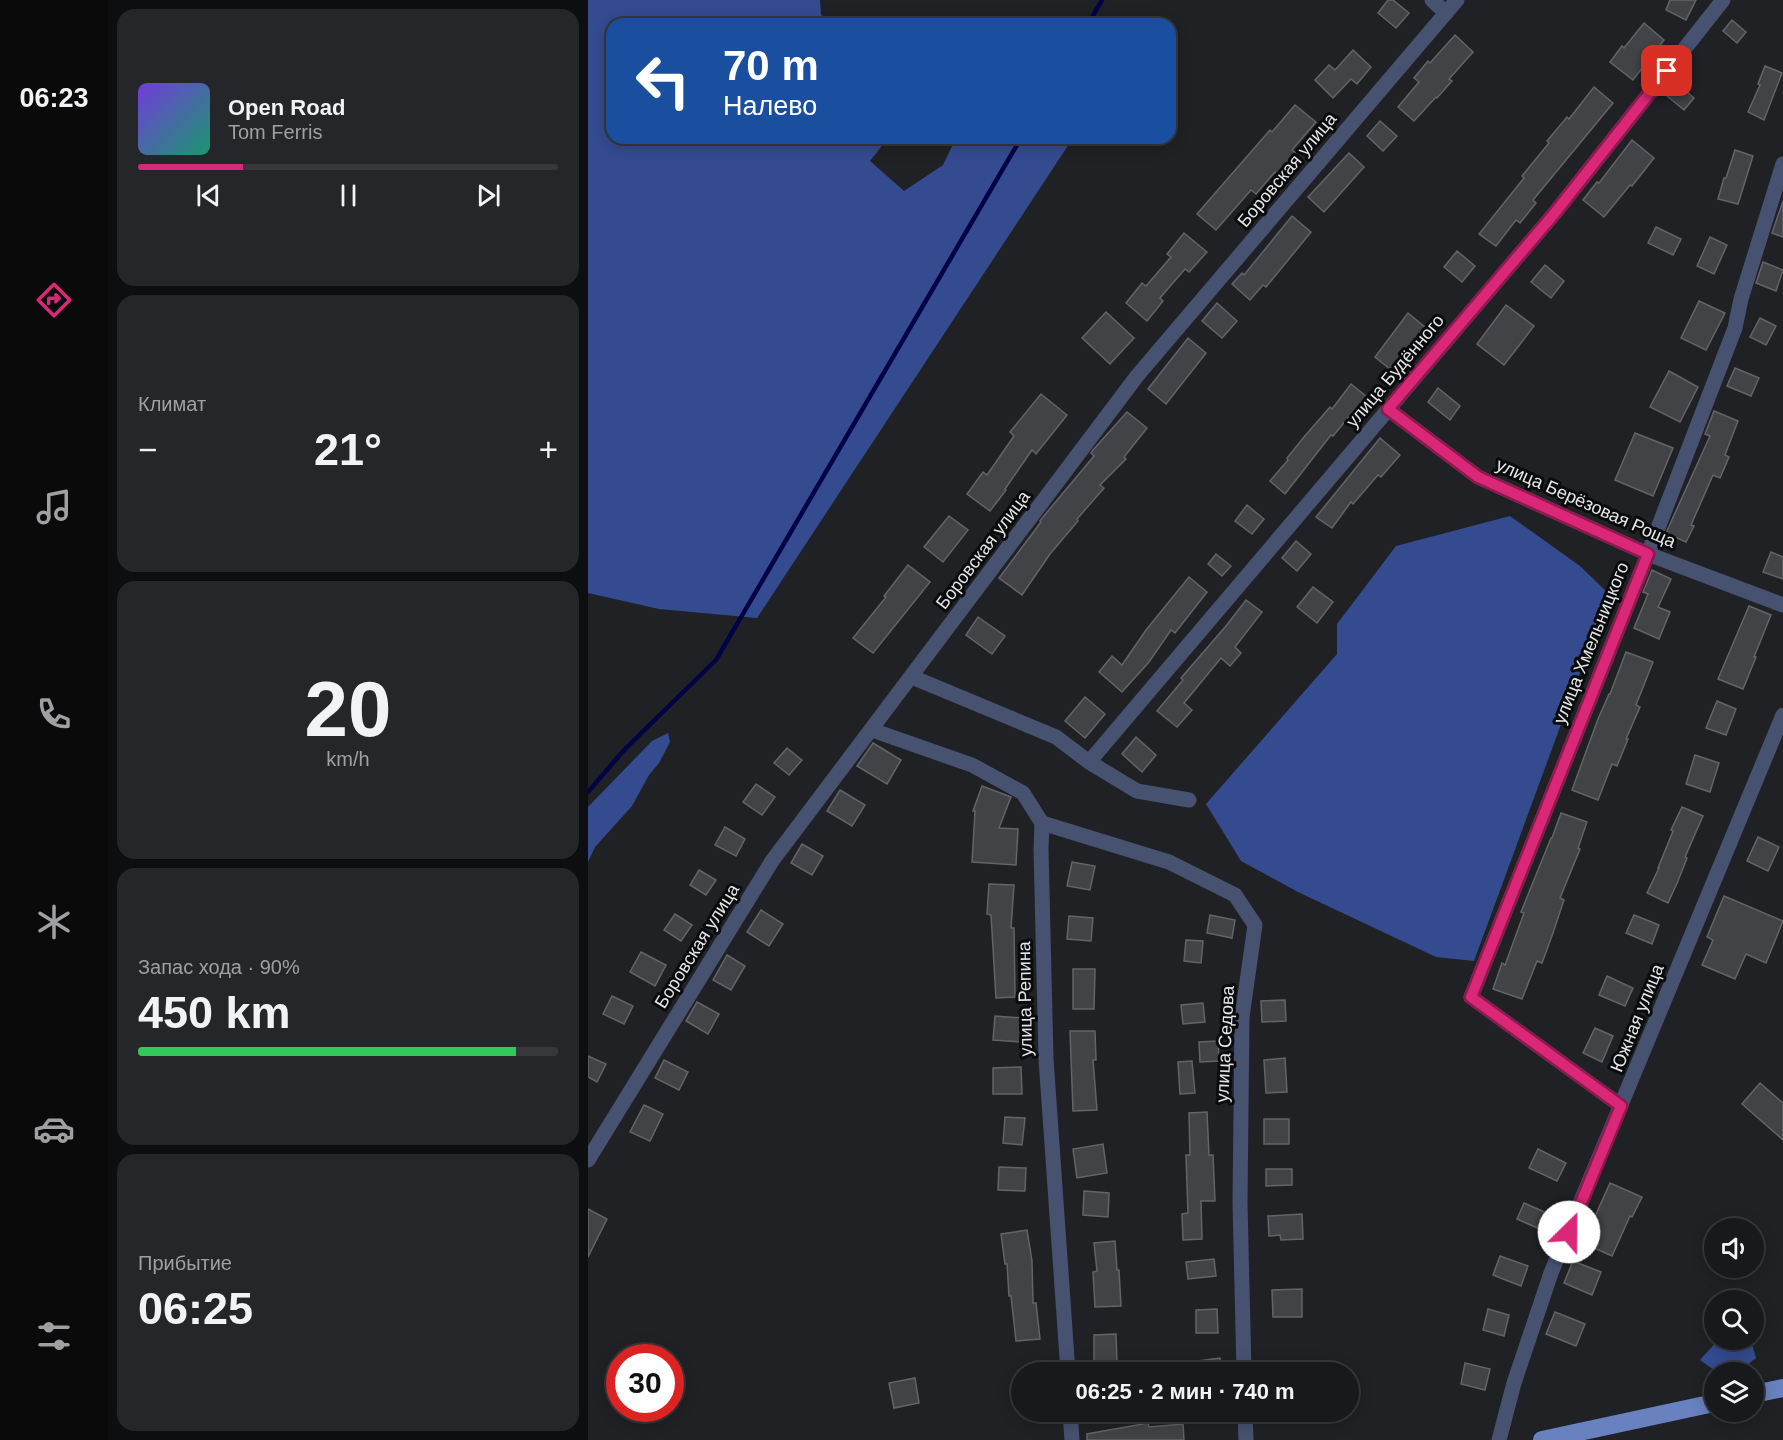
<!DOCTYPE html>
<html lang="ru">
<head>
<meta charset="utf-8">
<style>
  :root { --surface:#18191c; --page:#252629; --text:#f1f3f6; --muted:#9fa0a3; --line:#36383b; --accent:#db2777 }
  body { margin:0; font-family:Helvetica,sans-serif; background:var(--page); color:var(--text); height:100vh; display:flex; flex-direction:column; font-size:22px; white-space:nowrap }
  * { box-sizing:border-box; margin:0 }
  p { font-size:20px; color:var(--muted) }
  .icon { flex:none; width:33px; height:33px; fill:none; stroke:currentColor; stroke-width:2; stroke-linecap:round; stroke-linejoin:round }
  .map { position:relative; flex:1; overflow:hidden }
  .drawer { display:flex; flex-direction:column; gap:9px; padding:9px; background:#0d0e0f; width:480px }
  .drawer>* { flex:none }
  .guide { position:absolute; left:18px; top:18px; width:570px; height:126px; border-radius:18px; box-shadow:0 3px 15px #0003,0 0 0 2px var(--line); background:#1a4fa0; color:#fff; overflow:hidden }
  .tools { position:absolute; left:1116px; top:1218px; display:grid; gap:12px }
  .tools a { display:grid; place-items:center; width:60px; height:60px; border-radius:50%; background:var(--surface); box-shadow:0 3px 15px #0003,0 0 0 2px var(--line); font-size:30px }
  .speed { position:absolute; left:18px; top:1344px; display:flex; gap:12px; font-size:30px; font-weight:700; text-align:center }
  .speed>* { display:grid; place-content:center; width:78px; height:78px; border-radius:50%; background:var(--surface); box-shadow:0 3px 15px #0003,0 0 0 2px var(--line); line-height:1 }
  .speed .limit { border:9px solid #d22; background:#fff; color:#111 }
  .pin { position:absolute; display:grid; place-items:center; width:51px; height:51px; color:#fff; margin:-26px; border-radius:12px; box-shadow:0 3px 9px #0006 }
  .me { position:absolute; width:66px; margin:-33px; rotate:23deg; stroke-linejoin:round; filter:drop-shadow(0 0 4px #0008) }
  .turn { display:flex; align-items:center; gap:21px; height:126px; padding:0 18px; font-size:27px }
  .turn .icon { width:78px; height:78px; stroke-width:2.5 }
  .turn b { display:block; font-size:42px; line-height:51px }
  .big { font-size:45px; font-weight:700; line-height:1.1 }
  .drawer .widget { flex:1; display:flex; flex-direction:column; justify-content:center; gap:9px; min-width:0; padding:0 21px; border-radius:18px; background:var(--page) }
  .drawer .dial { align-items:center; gap:0 }
  .dial b { font-size:78px; line-height:1 }
  .song { display:flex; align-items:center; gap:18px }
  .cover { width:72px; height:72px; border-radius:9px; background:linear-gradient(135deg,hsl(260 70% 55%),hsl(160 70% 35%)) }
  .played { height:6px; border-radius:3px; background:linear-gradient(90deg,var(--accent) 25%,var(--line) 25%) }
  .keys { display:flex; justify-content:space-around; direction:ltr }
  .heat { display:flex; justify-content:space-between; align-items:center; font-size:33px; direction:ltr }
  .charge { height:9px; border-radius:4px; background:linear-gradient(90deg,#34c759 90%,var(--line) 0) }
  .trip { position:absolute; left:423px; top:1362px; width:348px; height:60px; border-radius:30px; background:var(--surface); box-shadow:0 3px 15px #0003,0 0 0 2px var(--line); font-weight:700; line-height:60px; text-align:center }
  main { display:flex; flex:1; min-height:0 }
  .menu { display:flex; flex-direction:column; width:108px; justify-content:space-around; align-items:center; background:#0a0a0b; color:var(--muted) }
  .menu .icon { width:42px; height:42px }
  .menu .current { color:var(--accent) }
  .menu b { font-size:27px; color:var(--text) }
  .map>svg:first-child { display:block }
</style>
</head>
<body>
<main>
<nav class="menu">
<b>06:23</b>
<svg class="icon current" aria-label="directions" viewBox="0 0 24 24"><path d="M12 3l9 9-9 9-9-9zM9 14v-3h6M13 9l2 2-2 2"/></svg>
<svg class="icon" aria-label="music" viewBox="0 0 24 24"><path d="M9 18V5l10-2v13"/><circle cx="6" cy="18" r="3"/><circle cx="16" cy="16" r="3"/></svg>
<svg class="icon" aria-label="phone" viewBox="0 0 24 24"><path d="M5 4h4l2 5-3 2q2 4 5 5l2-3 5 2v4C11 20 4 13 5 4z"/></svg>
<svg class="icon" aria-label="climate" viewBox="0 0 24 24"><path d="M12 3v18M4 7l16 10M4 17L20 7"/></svg>
<svg class="icon" aria-label="car" viewBox="0 0 24 24"><path d="M5 17H2v-5l4-1 3-4h7l3 4 3 1v5h-3M9 17h6M6 11h13"/><circle cx="7" cy="17" r="2"/><circle cx="17" cy="17" r="2"/></svg>
<svg class="icon" aria-label="filters" viewBox="0 0 24 24"><path d="M4 7h16M4 17h16"/><circle cx="9" cy="7" r="2"/><circle cx="15" cy="17" r="2"/></svg>
</nav>
<section class="drawer">
<div class="widget">
<div class="song"><i class="cover"></i><div><b>Open Road</b><p>Tom Ferris</p></div></div>
<div class="played"></div>
<div class="keys"><svg class="icon" aria-label="previous" viewBox="0 0 24 24"><path d="M18 5L8 12l10 7zM5 5v14"/></svg><svg class="icon" aria-label="pause" viewBox="0 0 24 24"><path d="M8 5v14M16 5v14"/></svg><svg class="icon" aria-label="next" viewBox="0 0 24 24"><path d="M6 5l10 7-10 7zM19 5v14"/></svg></div>
</div>
<div class="widget"><p>Климат</p>
<div class="heat"><a>−</a><b class="big">21°</b><a>+</a></div>
</div>
<div class="widget dial"><b>20</b><p>km/h</p></div>
<div class="widget"><p>Запас хода · 90%</p><b class="big">450 km</b><div class="charge"></div></div>
<div class="widget"><p>Прибытие</p><b class="big">06:25</b></div>
</section>
<div class="map">
<svg width="1195" height="1440" viewBox="0 0 1195 1440">
  <rect width="100%" height="100%" fill="#202125"/>
  <!-- forest -->
  <g fill="#344b90">
    <polygon points="0,0 232,0 233,14 239,24 24,24 24,138 300,138 282,161 316,191 355,165 368,138 485,138 169,618 71,609 0,593"/>
    <polygon points="922,516 992,566 1021,594 886,961 848,957 710,892 653,861 618,804 749,654 749,624 808,546"/>
    <polygon points="80,733 82,742 71,763 61,775 44,806 7,847 0,862 0,807 64,741"/>
    <polygon points="1130,1340 1163,1340 1168,1358 1152,1371 1129,1372 1112,1360"/>
  </g>
  <g fill="none" stroke-linecap="round" stroke-linejoin="round">
    <!-- stream -->
    <g stroke="#030244" stroke-width="4.5">
      <polyline points="500,24 514,0"/>
      <polyline points="0,792 37,749 128,660 433,138"/>
    </g>
  </g>
  <!-- building -->
  <g fill="#424347" stroke="#636468" stroke-width="1.5">
    <polygon points="800,0 805,0 821,13 808,28 790,13"/>
    <polygon points="1082,0 1108,0 1098,20 1078,10"/>
    <polygon points="1144,20 1158,32 1149,43 1135,31"/>
    <polygon points="1056,23 1076,40 1045,80 1022,62 1034,46 1036,48"/>
    <polygon points="867,35 885,52 861,79 864,81 849,98 848,97 826,121 810,107 831,82 826,78 840,61 842,63"/>
    <polygon points="765,50 783,67 769,84 763,79 745,98 727,80 741,65 747,70"/>
    <polygon points="1177,66 1194,73 1176,120 1160,112 1172,85 1170,84"/>
    <polygon points="1090,84 1106,98 1096,110 1079,96"/>
    <polygon points="1006,87 1025,103 945,200 948,203 932,223 928,220 908,246 891,234 936,178 934,176 961,143 959,141 979,117 981,119"/>
    <polygon points="707,105 728,122 704,150 708,153 689,174 687,172 668,194 663,190 628,230 609,214 682,130 684,132"/>
    <polygon points="792,121 809,136 795,151 779,136"/>
    <polygon points="1044,140 1066,158 1044,186 1042,185 1016,217 995,200 1009,182 1011,183"/>
    <polygon points="1147,150 1165,156 1150,204 1130,199 1136,178 1138,178"/>
    <polygon points="761,153 776,167 736,212 720,197"/>
    <polygon points="1195,201 1195,237 1184,233"/>
    <polygon points="704,216 723,232 678,287 675,285 662,300 644,284 654,273 656,275"/>
    <polygon points="1068,227 1093,239 1085,255 1060,243"/>
    <polygon points="596,233 619,252 601,272 597,269 572,298 575,301 559,321 538,303 554,283 558,286 583,257 579,254"/>
    <polygon points="1122,237 1139,245 1126,274 1109,266"/>
    <polygon points="869,251 887,266 874,282 856,267"/>
    <polygon points="1175,262 1195,270 1188,291 1168,283"/>
    <polygon points="957,265 976,281 963,298 943,282"/>
    <polygon points="1111,301 1137,313 1118,350 1093,338"/>
    <polygon points="629,303 649,321 634,338 614,321"/>
    <polygon points="918,305 946,326 916,365 889,344"/>
    <polygon points="518,312 546,338 522,364 494,338"/>
    <polygon points="820,313 837,327 802,369 787,357"/>
    <polygon points="1172,318 1188,326 1178,345 1162,337"/>
    <polygon points="600,338 618,353 578,404 560,389"/>
    <polygon points="1147,368 1171,378 1163,396 1139,386"/>
    <polygon points="1081,371 1110,387 1092,422 1062,407"/>
    <polygon points="763,384 779,397 770,410 768,408 745,436 743,435 697,494 682,481 700,460 699,458 716,437 742,407 744,409"/>
    <polygon points="850,388 872,406 862,420 840,402"/>
    <polygon points="453,394 479,415 448,454 444,450 417,489 418,490 402,511 379,494 395,472 399,475 426,436 422,432"/>
    <polygon points="1126,411 1150,421 1137,455 1141,457 1132,478 1125,475 1103,525 1106,526 1098,542 1078,533 1122,436 1117,434"/>
    <polygon points="539,412 559,428 536,457 538,459 512,485 516,488 489,519 490,521 462,554 434,595 411,578 453,522 452,521 455,517 506,456 503,453 505,450"/>
    <polygon points="1047,433 1085,448 1065,496 1027,480"/>
    <polygon points="792,438 812,455 793,477 790,475 765,504 763,502 744,528 728,517"/>
    <polygon points="659,505 676,519 664,534 647,521"/>
    <polygon points="361,516 380,530 355,562 336,547"/>
    <polygon points="708,541 723,554 709,571 694,558"/>
    <polygon points="1183,552 1195,557 1195,579 1175,572"/>
    <polygon points="628,554 643,566 634,576 620,564"/>
    <polygon points="320,565 342,582 285,653 265,638 298,597 296,596"/>
    <polygon points="1064,570 1083,579 1070,607 1082,612 1071,639 1046,628 1060,594 1055,592"/>
    <polygon points="601,577 619,592 587,633 583,630 561,662 534,692 511,672 524,656 534,665 558,630"/>
    <polygon points="725,587 745,602 729,623 709,607"/>
    <polygon points="658,600 674,612 647,647 653,653 642,666 633,658 596,703 604,710 589,727 569,711 595,680 593,678 638,626"/>
    <polygon points="1161,606 1183,615 1166,657 1168,657 1155,689 1130,679"/>
    <polygon points="390,617 417,636 404,654 378,635"/>
    <polygon points="1038,652 1065,662 1048,705 1052,707 1038,739 1040,739 1029,766 1024,764 1010,800 984,790 1010,719 1021,694 1022,694"/>
    <polygon points="497,697 517,714 497,738 477,721"/>
    <polygon points="1129,701 1148,709 1138,735 1118,728"/>
    <polygon points="548,737 568,755 554,772 534,754"/>
    <polygon points="285,743 313,760 299,784 269,766"/>
    <polygon points="199,748 214,760 201,775 186,763"/>
    <polygon points="1107,755 1131,763 1122,792 1098,784"/>
    <polygon points="168,784 187,797 174,815 155,802"/>
    <polygon points="394,786 423,797 411,828 430,829 428,865 384,862 387,811 385,811"/>
    <polygon points="252,790 277,805 264,826 239,811"/>
    <polygon points="1094,807 1115,816 1097,857 1099,858 1090,881 1080,903 1059,893 1071,868 1070,868 1085,831 1083,830"/>
    <polygon points="973,813 999,822 990,848 992,849 972,898 976,900 965,933 954,963 949,961 934,999 905,989 914,963 917,965 936,913 933,912 963,838 964,838"/>
    <polygon points="137,827 157,839 148,856 127,845"/>
    <polygon points="1170,837 1191,847 1180,871 1159,861"/>
    <polygon points="214,844 235,856 224,875 203,863"/>
    <polygon points="484,862 507,866 502,890 479,886"/>
    <polygon points="111,870 128,880 118,895 102,885"/>
    <polygon points="401,884 426,885 423,928 426,928 427,997 408,998 403,915 399,914"/>
    <polygon points="1136,896 1195,921 1178,963 1158,954 1147,979 1114,965 1125,940 1119,937"/>
    <polygon points="173,910 195,924 181,946 159,932"/>
    <polygon points="87,914 104,925 93,941 76,930"/>
    <polygon points="622,915 647,920 644,938 619,933"/>
    <polygon points="1046,915 1071,925 1064,944 1038,933"/>
    <polygon points="481,916 505,918 503,941 479,939"/>
    <polygon points="598,940 615,941 613,963 596,961"/>
    <polygon points="53,952 78,965 67,986 42,972"/>
    <polygon points="139,955 157,966 143,990 125,980"/>
    <polygon points="485,969 507,969 506,1009 485,1009"/>
    <polygon points="1019,976 1045,988 1037,1006 1011,995"/>
    <polygon points="24,996 45,1006 36,1024 15,1014"/>
    <polygon points="697,1000 698,1021 674,1022 673,1001"/>
    <polygon points="109,1002 131,1014 120,1034 98,1021"/>
    <polygon points="615,1003 617,1022 595,1024 593,1005"/>
    <polygon points="407,1016 435,1018 433,1042 405,1040"/>
    <polygon points="1007,1028 1025,1036 1014,1062 995,1053"/>
    <polygon points="482,1031 507,1031 508,1060 505,1060 509,1110 485,1111"/>
    <polygon points="630,1041 631,1061 612,1062 611,1042"/>
    <polygon points="0,1056 18,1064 9,1082 0,1077"/>
    <polygon points="697,1058 699,1092 678,1093 676,1060"/>
    <polygon points="76,1060 100,1072 91,1090 67,1078"/>
    <polygon points="604,1061 607,1093 592,1094 590,1062"/>
    <polygon points="433,1067 434,1094 405,1094 405,1068"/>
    <polygon points="1172,1083 1195,1103 1195,1140 1154,1104"/>
    <polygon points="56,1105 75,1114 62,1141 42,1132"/>
    <polygon points="619,1112 621,1155 625,1155 627,1201 613,1201 614,1239 595,1240 594,1214 600,1213 598,1155 602,1155 601,1113"/>
    <polygon points="417,1117 437,1118 434,1145 415,1143"/>
    <rect x="676" y="1119" width="25" height="25"/>
    <polygon points="515,1144 519,1173 489,1178 485,1149"/>
    <polygon points="950,1149 978,1163 969,1181 941,1168"/>
    <polygon points="411,1167 438,1168 437,1191 410,1190"/>
    <polygon points="678,1169 704,1169 704,1185 678,1186"/>
    <polygon points="1022,1183 1054,1197 1044,1217 1042,1216 1024,1256 995,1243"/>
    <polygon points="496,1191 521,1193 520,1217 495,1215"/>
    <polygon points="936,1203 961,1214 954,1230 929,1219"/>
    <polygon points="0,1209 19,1219 0,1257"/>
    <polygon points="714,1214 715,1239 693,1240 692,1235 681,1236 680,1216"/>
    <polygon points="439,1230 444,1261 445,1303 448,1303 452,1339 428,1341 423,1296 421,1296 419,1264 417,1264 413,1234"/>
    <polygon points="527,1241 529,1270 531,1270 533,1306 507,1307 505,1272 509,1271 506,1243"/>
    <polygon points="912,1256 940,1266 933,1286 905,1275"/>
    <polygon points="626,1259 628,1276 600,1279 598,1262"/>
    <polygon points="985,1261 1013,1272 1004,1295 976,1283"/>
    <polygon points="714,1289 714,1317 685,1317 684,1290"/>
    <polygon points="629,1309 630,1333 608,1333 608,1310"/>
    <polygon points="900,1309 921,1315 916,1336 895,1330"/>
    <polygon points="967,1312 997,1324 988,1346 958,1334"/>
    <polygon points="528,1334 529,1362 506,1363 506,1335"/>
    <polygon points="632,1358 634,1372 613,1372 611,1361"/>
    <polygon points="877,1363 902,1369 897,1390 873,1384"/>
    <polygon points="327,1378 331,1403 306,1408 301,1383"/>
    <polygon points="560,1423 561,1427 595,1424 596,1440 499,1440 499,1434"/>
  </g>
  <g fill="none" stroke-linecap="round" stroke-linejoin="round">
    <!-- minor -->
    <g stroke="#465270" stroke-width="15">
      <polyline points="844,0 858,13"/>
      <polyline points="800,409 890,477 1060,554 1195,605"/>
      <polyline points="324,677 468,737 501,762 549,791 601,800"/>
      <polyline points="284,730 384,765 435,793 454,823 453,849 458,1059 480,1372"/>
      <polyline points="501,762 966,214 1135,0"/>
      <polyline points="454,823 581,862 647,895 667,925 654,1017 652,1202 656,1372"/>
      <polyline points="1033,1106 883,997 1060,554 1147,328 1153,299 1195,164"/>
      <polyline points="0,1160 184,861 549,376 869,0"/>
      <polyline points="482,1412 484,1440"/>
      <polyline points="657,1412 658,1440"/>
      <polyline points="911,1440 926,1383 963,1273 1195,715"/>
    </g>
    <!-- primary -->
    <g stroke="#6981bf" stroke-width="18">
      <polyline points="1166,1394 1195,1388"/>
      <polyline points="954,1440 1126,1403"/>
    </g>
  </g>
  <g fill="none" stroke-linecap="round" stroke-linejoin="round">
    <!-- route casing -->
    <g stroke="#8e194d" stroke-width="15">
      <polyline id="route" points="981,1232 1033,1106 883,997 1060,554 890,477 800,409 966,214 1079,71"/>
    </g>
    <!-- route -->
    <use href="#route" stroke="#db2777" stroke-width="10"/>
  </g>
  <g text-anchor="middle" stroke-width="6" stroke-linejoin="round" paint-order="stroke">
    <!-- street labels -->
    <g font-size="18" fill="#e5e6e8" stroke="#0a0b0c">
      <text transform="translate(699 170) rotate(-50)" y="6">Боровская улица</text>
      <text transform="translate(807 371) rotate(-50)" y="6">улица Будённого</text>
      <text transform="translate(998 503) rotate(24)" y="6">улица Берёзовая Роща</text>
      <text transform="translate(395 550) rotate(-53)" y="6">Боровская улица</text>
      <text transform="translate(1003 643) rotate(-68)" y="6">улица Хмельницкого</text>
      <text transform="translate(109 946) rotate(-58)" y="6">Боровская улица</text>
      <text transform="translate(437 999) rotate(-91)" y="6">улица Репина</text>
      <text transform="translate(1049 1018) rotate(-68)" y="6">Южная улица</text>
      <text transform="translate(637 1044) rotate(-87)" y="6">улица Седова</text>
    </g>
  </g>
</svg>
<div class="tools">
<a><svg class="icon" aria-label="sound" viewBox="0 0 24 24"><path d="M4 9h4l5-4v14l-5-4H4zM17 9q2 3 0 6"/></svg></a>
<a><svg class="icon" aria-label="search" viewBox="0 0 24 24"><circle cx="10" cy="10" r="6"/><path d="M15 15l6 6"/></svg></a>
<a><svg class="icon" aria-label="layers" viewBox="0 0 24 24"><path d="M12 4l9 5-9 5-9-5zM3 14l9 5 9-5"/></svg></a>
</div>
<div class="speed"><div class="limit">30</div></div>
<div class="pin" style="left:1079px;top:71px;background:#d93025"><svg class="icon" aria-label="arrive" viewBox="0 0 24 24"><path d="M6 21V4h12l-3 4 3 4H6"/></svg></div>
<svg class="me" style="left:981px;top:1232px" viewBox="-20 -20 40 40"><circle r="19" fill="#fff"/><path d="M0-13L10 11 0 6-10 11z" fill="#db2777"/></svg>
<div class="trip">06:25 · 2 мин · 740 m</div>
<div class="guide">
<div class="turn"><svg class="icon" aria-label="left" viewBox="0 0 24 24"><path d="M17 20v-9H6M10 6l-5 5 5 5"/></svg><div><b>70 m</b>Налево</div></div>
</div>
</div>
</main>
</body>
</html>
